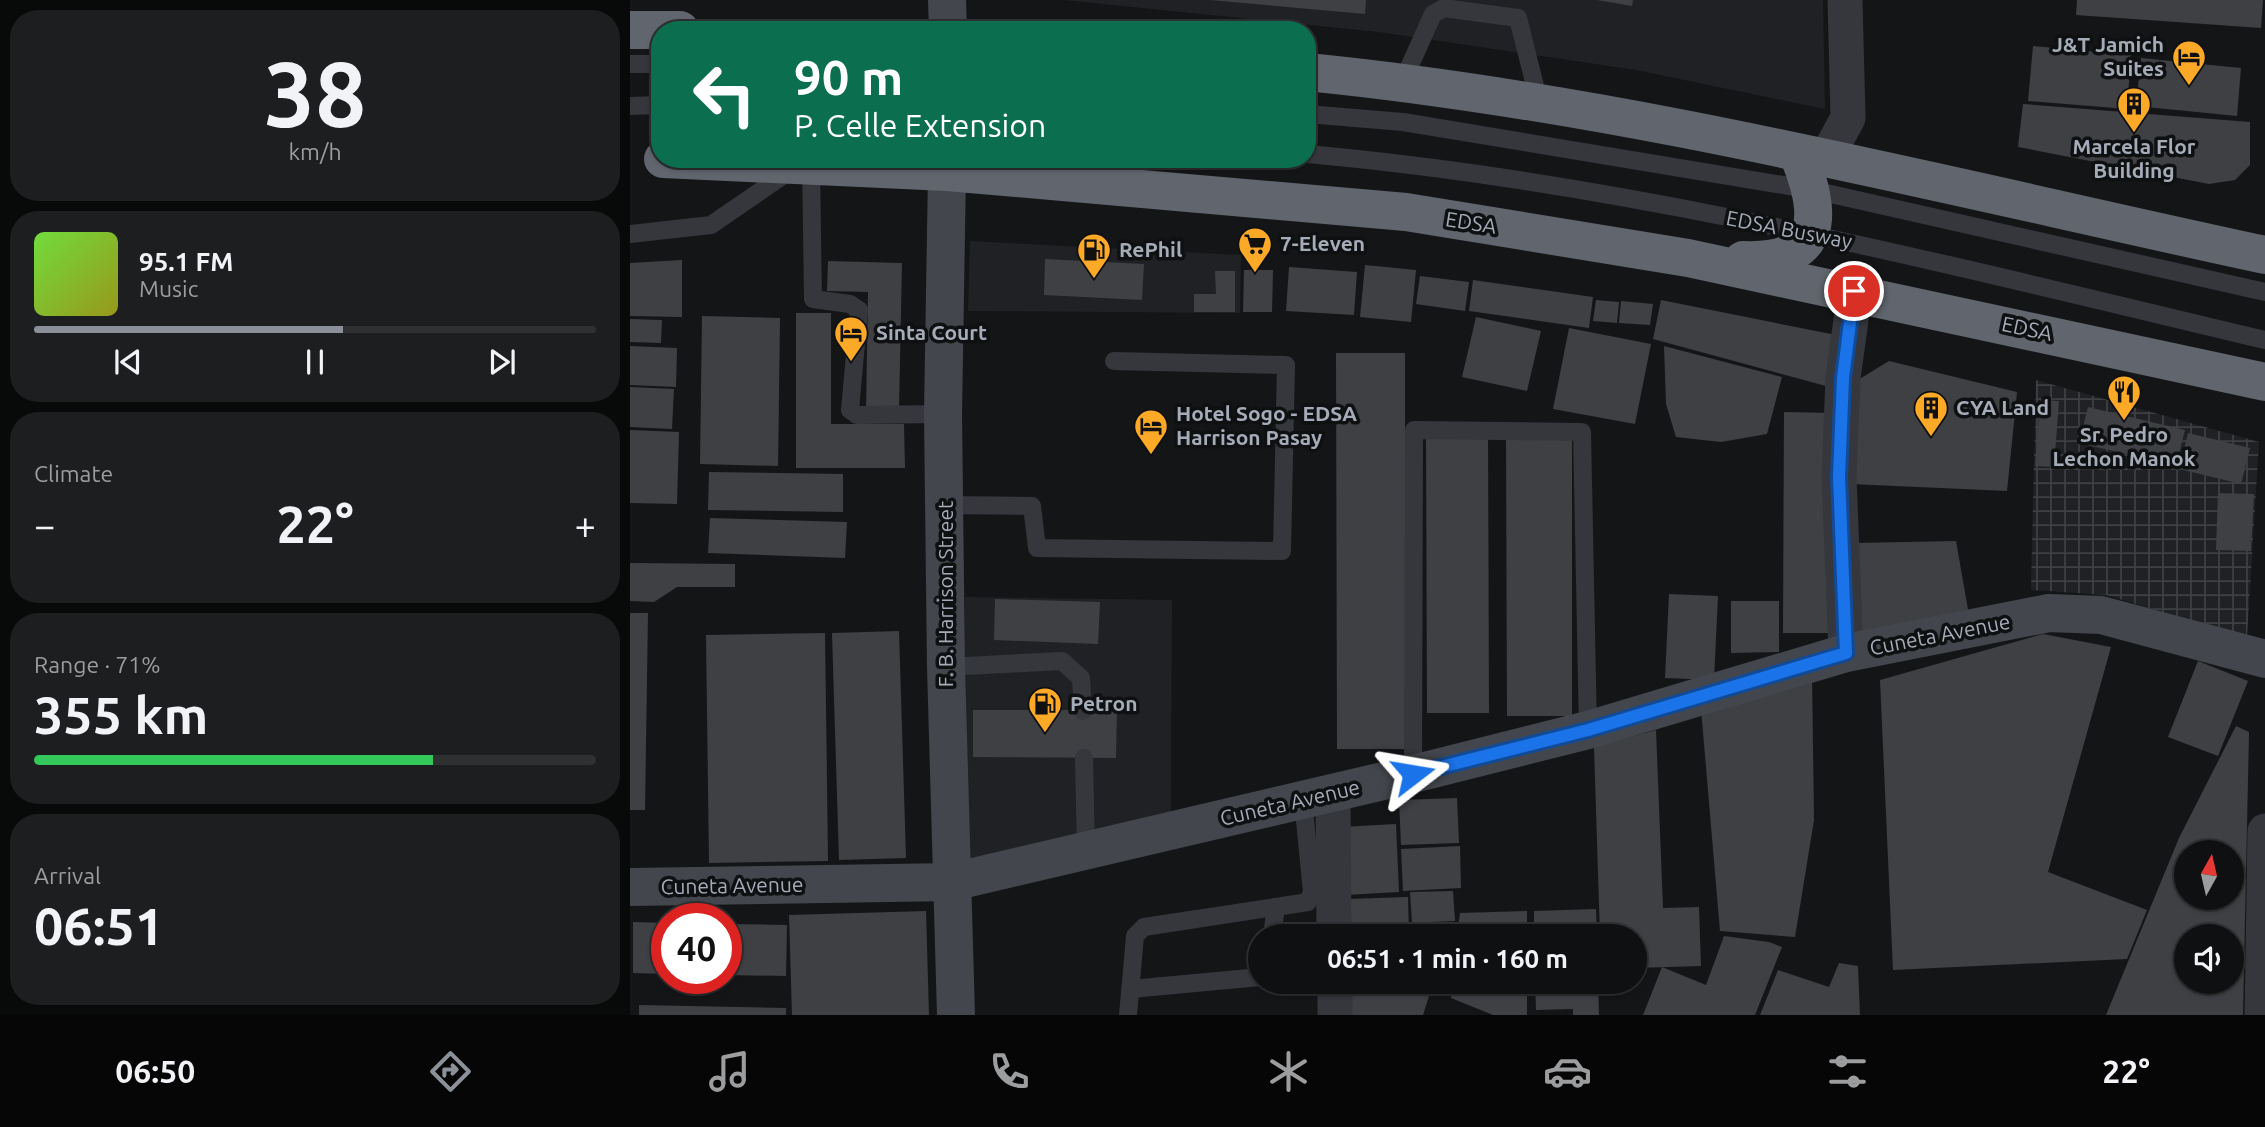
<!DOCTYPE html>
<html lang="en">
<head>
<meta charset="utf-8">
<style>
  :root { --surface:#0f1011; --page:#1d1e1f; --text:#f1f3f6; --muted:#9b9d9f; --line:#2f3031; --accent:#8c9099 }
  body { margin:0; font-family:Ubuntu,sans-serif; background:var(--page); color:var(--text); height:100vh; display:flex; flex-direction:column; font-size:26px; white-space:nowrap }
  * { box-sizing:border-box; margin:0 }
  p { font-size:23px; color:var(--muted) }
  .icon { flex:none; width:38px; height:38px; fill:none; stroke:currentColor; stroke-width:2; stroke-linecap:round; stroke-linejoin:round }
  .map { position:relative; flex:1; overflow:hidden }
  .panel { display:flex; flex-direction:column; gap:10px; padding:10px; background:#080909; width:630px }
  .panel>* { flex:none }
  .top-card { position:absolute; left:21px; top:21px; width:665px; height:147px; border-radius:28px; box-shadow:0 2px 5px #0004,0 0 0 2px var(--line); background:#0b6e4f; color:#fff; overflow:hidden }
  .needle { width:46px; rotate:8deg }
  .controls { position:absolute; left:1544px; top:840px; display:grid; gap:14px }
  .controls a { display:grid; place-items:center; width:70px; height:70px; border-radius:50%; background:var(--surface); box-shadow:0 2px 5px #0004,0 0 0 2px var(--line); font-size:35px }
  .speed { position:absolute; left:21px; top:903px; display:flex; gap:14px; font-size:35px; font-weight:700; text-align:center }
  .speed>* { display:grid; place-content:center; width:91px; height:91px; border-radius:50%; background:var(--surface); box-shadow:0 2px 5px #0004,0 0 0 2px var(--line); line-height:1 }
  .speed .limit { border:10px solid #d22; background:#fff; color:#111 }
  .pin { position:absolute; display:grid; place-items:center; width:60px; height:60px; color:#fff; margin:-30px; border:4px solid #fff; border-radius:50%; box-shadow:0 2px 7px #0007 }
  .me { position:absolute; width:77px; margin:-38px; rotate:76deg; stroke-linejoin:round; filter:drop-shadow(0 0 5px #0008) }
  .turn { display:flex; align-items:center; gap:24px; height:147px; padding:0 28px; font-size:32px }
  .turn .icon { width:91px; height:91px; stroke-width:2.5 }
  .turn b { display:block; font-size:49px; line-height:60px }
  .big { font-size:52px; font-weight:700; line-height:1.1 }
  .panel .tile { flex:1; display:flex; flex-direction:column; justify-content:center; gap:10px; min-width:0; padding:0 24px; border-radius:28px; background:var(--page) }
  .panel .dial { align-items:center; gap:0 }
  .dial b { font-size:91px; line-height:1 }
  .song { display:flex; align-items:center; gap:21px }
  .cover { width:84px; height:84px; border-radius:10px; background:linear-gradient(135deg,hsl(100 70% 55%),hsl(60 70% 35%)) }
  .played { height:7px; border-radius:4px; background:linear-gradient(90deg,var(--accent) 55%,var(--line) 55%) }
  .keys { display:flex; justify-content:space-around; direction:ltr }
  .heat { display:flex; justify-content:space-between; align-items:center; font-size:38px; direction:ltr }
  .charge { height:10px; border-radius:5px; background:linear-gradient(90deg,#34c759 71%,var(--line) 0) }
  .trip { position:absolute; left:618px; top:924px; width:399px; height:70px; border-radius:35px; background:var(--surface); box-shadow:0 2px 5px #0004,0 0 0 2px var(--line); font-weight:700; line-height:70px; text-align:center }
  .dock { display:flex; height:112px; justify-content:space-around; align-items:center; background:#060607; color:var(--muted) }
  .dock .icon { width:49px; height:49px }
  .dock .selected { color:var(--accent) }
  .dock b { font-size:32px; color:var(--text) }
  main { display:flex; flex:1; min-height:0 }
  .map>svg:first-child { display:block }
</style>
</head>
<body>
<main>
<section class="panel">
<div class="tile dial"><b>38</b><p>km/h</p></div>
<div class="tile">
<div class="song"><i class="cover"></i><div><b>95.1 FM</b><p>Music</p></div></div>
<div class="played"></div>
<div class="keys"><svg class="icon" aria-label="previous" viewBox="0 0 24 24"><path d="M18 5L8 12l10 7zM5 5v14"/></svg><svg class="icon" aria-label="pause" viewBox="0 0 24 24"><path d="M8 5v14M16 5v14"/></svg><svg class="icon" aria-label="next" viewBox="0 0 24 24"><path d="M6 5l10 7-10 7zM19 5v14"/></svg></div>
</div>
<div class="tile"><p>Climate</p>
<div class="heat"><a>−</a><b class="big">22°</b><a>+</a></div>
</div>
<div class="tile"><p>Range · 71%</p><b class="big">355 km</b><div class="charge"></div></div>
<div class="tile"><p>Arrival</p><b class="big">06:51</b></div>
</section>
<div class="map">
<svg width="1635" height="1015" viewBox="0 0 1635 1015">
  <defs>
    <pattern id="industrial-grid" width="8" height="8" patternUnits="userSpaceOnUse" patternTransform="scale(1.75)"><rect width="8" height="8" fill="#202124"/><path d="M0 4h8M4 0v8" fill="none" stroke="#3d3f42"/></pattern>
  </defs>
  <rect width="100%" height="100%" fill="#141517"/>
  <!-- built -->
  <g fill="#202124">
    <polygon points="434,0 1193,0 1195,109 1006,70 749,32"/>
    <polygon points="340,241 611,255 610,313 338,311"/>
    <polygon points="335,597 542,600 541,817 332,865"/>
  </g>
  <!-- industrial -->
  <polygon fill="url(#industrial-grid)" points="1406,380 1629,442 1617,638 1476,595 1401,590"/>
  <!-- building -->
  <g fill="#3e4044" fill-rule="evenodd">
    <polygon points="580,0 736,0 735,14"/>
    <polygon points="967,0 1003,0 1002,6"/>
    <polygon points="1447,0 1633,0 1631,28 1446,15"/>
    <polygon points="1403,46 1501,55 1497,109 1398,101"/>
    <polygon points="1511,58 1611,68 1607,116 1506,106"/>
    <polygon points="1393,104 1620,122 1620,165 1605,180 1579,184 1388,147"/>
    <polygon points="415,259 514,264 512,300 414,295"/>
    <polygon points="52,260 52,317 0,316 0,263"/>
    <polygon points="198,261 272,263 269,410 236,410 238,292 197,291"/>
    <polygon points="735,265 786,270 781,322 730,317"/>
    <polygon points="659,267 727,272 724,315 656,311"/>
    <polygon points="614,270 643,270 642,312 613,312"/>
    <polygon points="585,271 605,271 605,312 564,312 564,294 586,294"/>
    <polygon points="790,276 839,282 835,311 786,304"/>
    <polygon points="843,280 963,297 959,328 839,311"/>
    <polygon points="966,300 989,302 987,323 963,321"/>
    <polygon points="1031,300 1206,335 1196,386 1023,339"/>
    <polygon points="991,301 1023,304 1020,325 989,323"/>
    <polygon points="166,313 201,313 201,424 274,424 275,468 166,468"/>
    <polygon points="72,316 150,318 148,466 70,464"/>
    <polygon points="846,317 911,331 897,391 832,377"/>
    <polygon points="0,319 32,320 31,343 0,342"/>
    <polygon points="939,328 1021,344 1005,424 923,409"/>
    <polygon points="0,346 47,348 46,387 0,385"/>
    <polygon points="1034,346 1152,377 1137,434 1091,442 1046,437 1036,404"/>
    <polygon points="706,353 775,353 775,749 707,749"/>
    <polygon points="1259,361 1387,392 1377,491 1221,484 1218,386"/>
    <polygon points="0,387 44,389 42,429 0,427"/>
    <polygon points="1410,400 1429,401 1424,467 1405,466"/>
    <polygon points="1458,407 1555,430 1546,466 1449,443"/>
    <polygon points="1154,412 1203,413 1202,633 1153,633"/>
    <polygon points="0,430 49,432 47,504 0,503"/>
    <polygon points="796,433 858,433 859,713 797,713"/>
    <polygon points="1558,433 1620,448 1611,484 1549,469"/>
    <polygon points="876,436 942,436 942,716 877,716"/>
    <polygon points="79,472 213,474 213,512 78,510"/>
    <polygon points="1588,493 1624,494 1621,551 1586,550"/>
    <polygon points="80,518 217,522 215,558 78,553"/>
    <polygon points="1326,541 1340,621 1229,643 1224,543"/>
    <polygon points="0,563 105,564 105,587 47,587 24,602 0,601"/>
    <polygon points="1039,594 1088,596 1084,680 1035,678"/>
    <polygon points="365,599 470,602 468,644 364,640"/>
    <polygon points="1101,601 1149,601 1149,652 1101,653"/>
    <polygon points="0,613 18,613 15,810 0,810"/>
    <polygon points="269,631 276,858 209,860 202,633"/>
    <polygon points="195,633 198,861 79,863 76,635"/>
    <polygon points="1413,634 1481,647 1418,872 1517,910 1497,959 1263,970 1250,680"/>
    <polygon points="1568,661 1618,681 1588,756 1538,737"/>
    <polygon points="1182,674 1184,820 1165,937 1090,931 1071,709"/>
    <polygon points="343,710 487,710 486,758 343,757"/>
    <path d="M1606 726 1619 732 1613 1015H1476L1549 838ZM1556 852H1601V898H1556ZM1556 936H1601V982H1556Z"/>
    <polygon points="1026,730 1033,908 1069,907 1071,966 1004,968 1004,936 970,936 964,747"/>
    <polygon points="827,798 829,843 771,845 769,800"/>
    <polygon points="766,824 769,892 715,895 712,827"/>
    <polygon points="830,846 831,888 773,891 771,849"/>
    <polygon points="823,891 825,921 782,923 780,892"/>
    <polygon points="778,897 779,934 719,936 717,899"/>
    <polygon points="966,909 967,936 904,936 904,911"/>
    <polygon points="296,911 299,1015 162,1015 159,915"/>
    <polygon points="897,911 897,936 827,936 830,913"/>
    <polygon points="3,922 37,923 37,974 3,973"/>
    <polygon points="96,924 157,925 156,976 96,975"/>
    <polygon points="1094,936 1139,942 1152,947 1125,1015 1013,1015 1032,967 1076,985"/>
    <polygon points="1209,963 1228,966 1230,1015 1130,1015 1148,970 1199,987"/>
    <rect x="757" y="982" width="42" height="11"/>
    <polygon points="822,982 897,982 897,1015 863,1015 821,998"/>
    <polygon points="905,982 968,982 969,1015 943,1015 943,1009 906,1010"/>
    <polygon points="707,992 755,995 799,996 793,1015 707,1015"/>
    <polygon points="9,1005 156,1008 156,1015 9,1015"/>
  </g>
  <g fill="none" stroke-linecap="round" stroke-linejoin="round">
    <!-- lane -->
    <g stroke="#35373c" stroke-width="18">
      <polyline points="0,64 30,64"/>
      <polyline points="773,81 803,14 814,8 888,18 909,102"/>
      <polyline points="0,106 30,105"/>
      <polyline points="677,114 773,122 1183,190 1635,292"/>
      <path d="M677 154C1002 183 1319 265 1635 340"/>
      <polyline points="181,164 183,299 220,304 229,310 220,410 227,415 313,414"/>
      <polyline points="0,234 81,225 161,170"/>
      <polyline points="315,505 402,506 407,548 652,551 656,365 484,361"/>
      <polyline points="316,667 432,661 451,678 453,711"/>
      <polyline points="454,758 456,851"/>
      <polyline points="783,774 784,430 952,432 958,730"/>
      <polyline points="642,936 646,907"/>
      <polyline points="501,989 630,977"/>
      <polyline points="498,1015 505,936 514,927 678,902 682,892 673,800"/>
    </g>
    <!-- street -->
    <g stroke="#35373c" stroke-width="35">
      <polyline points="1195,160 1218,118 1215,0"/>
      <polyline points="1216,653 1209,477 1213,378 1225,291"/>
      <polyline points="703,793 704,936"/>
      <polyline points="705,982 705,1015"/>
      <polyline points="1632,1015 1635,831"/>
    </g>
    <!-- secondary -->
    <g stroke="#43464c" stroke-width="38">
      <polyline points="317,0 318,30"/>
      <polyline points="317,172 313,414 316,667 326,1015"/>
      <polyline points="0,887 322,882 783,774 958,730 1216,653 1419,613 1471,615 1635,659"/>
    </g>
    <!-- highway -->
    <g stroke="#61656d" stroke-width="38">
      <polyline points="0,30 50,30"/>
      <path d="M677 72C1000 104 1318 187 1635 255"/>
      <polyline points="33,159 317,172 776,212 1058,258 1635,382"/>
      <path d="M1113 260C1195 263 1193 215 1168 154"/>
    </g>
  </g>
  <g fill="none" stroke-linecap="round" stroke-linejoin="round">
    <!-- route casing -->
    <g stroke="#114b97" stroke-width="18">
      <polyline id="route" points="783,774 958,730 1216,653 1209,477 1213,378 1224,291"/>
    </g>
    <!-- route -->
    <use href="#route" stroke="#1a73e8" stroke-width="12"/>
  </g>
  <!-- icons -->
  <defs>
    <g id="hotel-pin" transform="scale(1.75)"><path d="M0 17L-7.5 6A9.5 9.5 0 1 1 7.5 6Z" fill="#fca927" stroke="#0f1012"/><path d="M-6-4.5h1.5V1H6V5H4.5V3h-9V5H-6ZM-4 0a1.8 1.8 0 1 1 3.6 0ZM.5 0V-2.5h3Q6-2.5 6 0Z" fill="#111"/></g>
    <g id="building-pin" transform="scale(1.75)"><path d="M0 17L-7.5 6A9.5 9.5 0 1 1 7.5 6Z" fill="#fca927" stroke="#0f1012"/><path d="M-4-6H4V6H1V3H-1V6H-4ZM-2.5-4.3h1.7v1.8h-1.7ZM.8-4.3h1.7v1.8H.8ZM-2.5-1h1.7V.8h-1.7ZM.8-1h1.7V.8H.8Z" fill="#111"/></g>
    <g id="supermarket-pin" transform="scale(1.75)"><path d="M0 17L-7.5 6A9.5 9.5 0 1 1 7.5 6Z" fill="#fca927" stroke="#0f1012"/><path d="M-6-5.5h2.5l.6 2H6L4.5 2H-2.5L-4.4-4H-6ZM-1.5 3.2a1.3 1.3 0 1 0 .1 0ZM3 3.2a1.3 1.3 0 1 0 .1 0Z" fill="#111"/></g>
    <g id="fuel-pin" transform="scale(1.75)"><path d="M0 17L-7.5 6A9.5 9.5 0 1 1 7.5 6Z" fill="#fca927" stroke="#0f1012"/><path d="M-5.5-6h7V0h2V4h1.3V-2.5L3-4.5l.8-.8L6-3V5H2.5V1h-1V6h-7ZM-4.2-4.7v3.2H.2V-4.7Z" fill="#111"/></g>
    <g id="restaurant-pin" transform="scale(1.75)"><path d="M0 17L-7.5 6A9.5 9.5 0 1 1 7.5 6Z" fill="#fca927" stroke="#0f1012"/><path d="M-5-6h1v4h1v-4h1v4h1v-4h1v5L-1.5 .5V6h-2V.5L-5-1ZM5-6V6H3V1.5H1.5Q1.5-4 5-6Z" fill="#111"/></g>
  </defs>
  <g fill-rule="evenodd">
    <use href="#hotel-pin" x="1559" y="57"/>
    <use href="#building-pin" x="1504" y="104"/>
    <use href="#supermarket-pin" x="625" y="244"/>
    <use href="#fuel-pin" x="464" y="250"/>
    <use href="#hotel-pin" x="221" y="333"/>
    <use href="#restaurant-pin" x="1494" y="392"/>
    <use href="#building-pin" x="1301" y="408"/>
    <use href="#hotel-pin" x="521" y="426"/>
    <use href="#fuel-pin" x="415" y="704"/>
  </g>
  <g text-anchor="middle" stroke-width="7" stroke-linejoin="round" paint-order="stroke">
    <!-- poi labels -->
    <g font-size="21" font-weight="bold" fill="#a5acb8" stroke="#0f1012" text-anchor="start">
      <text x="1534" y="52" text-anchor="end">J&amp;T Jamich<tspan x="1534" dy="24">Suites</tspan></text>
      <text x="1504" y="154" text-anchor="middle">Marcela Flor<tspan x="1504" dy="24">Building</tspan></text>
      <text x="650" y="251">7-Eleven</text>
      <text x="489" y="257">RePhil</text>
      <text x="246" y="340">Sinta Court</text>
      <text x="1326" y="415">CYA Land</text>
      <text x="546" y="421">Hotel Sogo - EDSA<tspan x="546" dy="24">Harrison Pasay</tspan></text>
      <text x="1494" y="442" text-anchor="middle">Sr. Pedro<tspan x="1494" dy="24">Lechon Manok</tspan></text>
      <text x="440" y="711">Petron</text>
    </g>
    <!-- street labels -->
    <g font-size="21" fill="#a5acb8" stroke="#0f1012">
      <text transform="translate(841 223) rotate(9)" y="7">EDSA</text>
      <text transform="translate(1159 230) rotate(11)" y="7">EDSA Busway</text>
      <text transform="translate(1397 329) rotate(12)" y="7">EDSA</text>
      <text transform="translate(316 594) rotate(-90)" y="7">F. B. Harrison Street</text>
      <text transform="translate(1310 635) rotate(-11)" y="7">Cuneta Avenue</text>
      <text transform="translate(660 803) rotate(-13)" y="7">Cuneta Avenue</text>
      <text transform="translate(102 886) rotate(-1)" y="7">Cuneta Avenue</text>
    </g>
  </g>
</svg>
<div class="controls">
<a><svg class="needle" viewBox="-14 -14 28 28"><path d="M0-13l5 13h-10z" fill="#e53935"/><path d="M0 13l5-13h-10z" fill="#9b9d9f"/></svg></a>
<a><svg class="icon" aria-label="sound" viewBox="0 0 24 24"><path d="M4 9h4l5-4v14l-5-4H4zM17 9q2 3 0 6"/></svg></a>
</div>
<div class="speed"><div class="limit">40</div></div>
<div class="pin" style="left:1224px;top:291px;background:#d93025"><svg class="icon" aria-label="arrive" viewBox="0 0 24 24"><path d="M6 21V4h12l-3 4 3 4H6"/></svg></div>
<svg class="me" style="left:783px;top:774px" viewBox="-20 -20 40 40"><path d="M0-17L14 15 0 8-14 15z" fill="#1a73e8" stroke="#fff" stroke-width="4"/></svg>
<div class="trip">06:51 · 1 min · 160 m</div>
<div class="top-card">
<div class="turn"><svg class="icon" aria-label="left" viewBox="0 0 24 24"><path d="M17 20v-9H6M10 6l-5 5 5 5"/></svg><div><b>90 m</b>P. Celle Extension</div></div>
</div>
</div>
</main>
<nav class="dock">
<b>06:50</b>
<svg class="icon selected" aria-label="directions" viewBox="0 0 24 24"><path d="M12 3l9 9-9 9-9-9zM9 14v-3h6M13 9l2 2-2 2"/></svg>
<svg class="icon" aria-label="music" viewBox="0 0 24 24"><path d="M9 18V5l10-2v13"/><circle cx="6" cy="18" r="3"/><circle cx="16" cy="16" r="3"/></svg>
<svg class="icon" aria-label="phone" viewBox="0 0 24 24"><path d="M5 4h4l2 5-3 2q2 4 5 5l2-3 5 2v4C11 20 4 13 5 4z"/></svg>
<svg class="icon" aria-label="climate" viewBox="0 0 24 24"><path d="M12 3v18M4 7l16 10M4 17L20 7"/></svg>
<svg class="icon" aria-label="car" viewBox="0 0 24 24"><path d="M5 17H2v-5l4-1 3-4h7l3 4 3 1v5h-3M9 17h6M6 11h13"/><circle cx="7" cy="17" r="2"/><circle cx="17" cy="17" r="2"/></svg>
<svg class="icon" aria-label="filters" viewBox="0 0 24 24"><path d="M4 7h16M4 17h16"/><circle cx="9" cy="7" r="2"/><circle cx="15" cy="17" r="2"/></svg>
<b>22°</b>
</nav>
</body>
</html>
